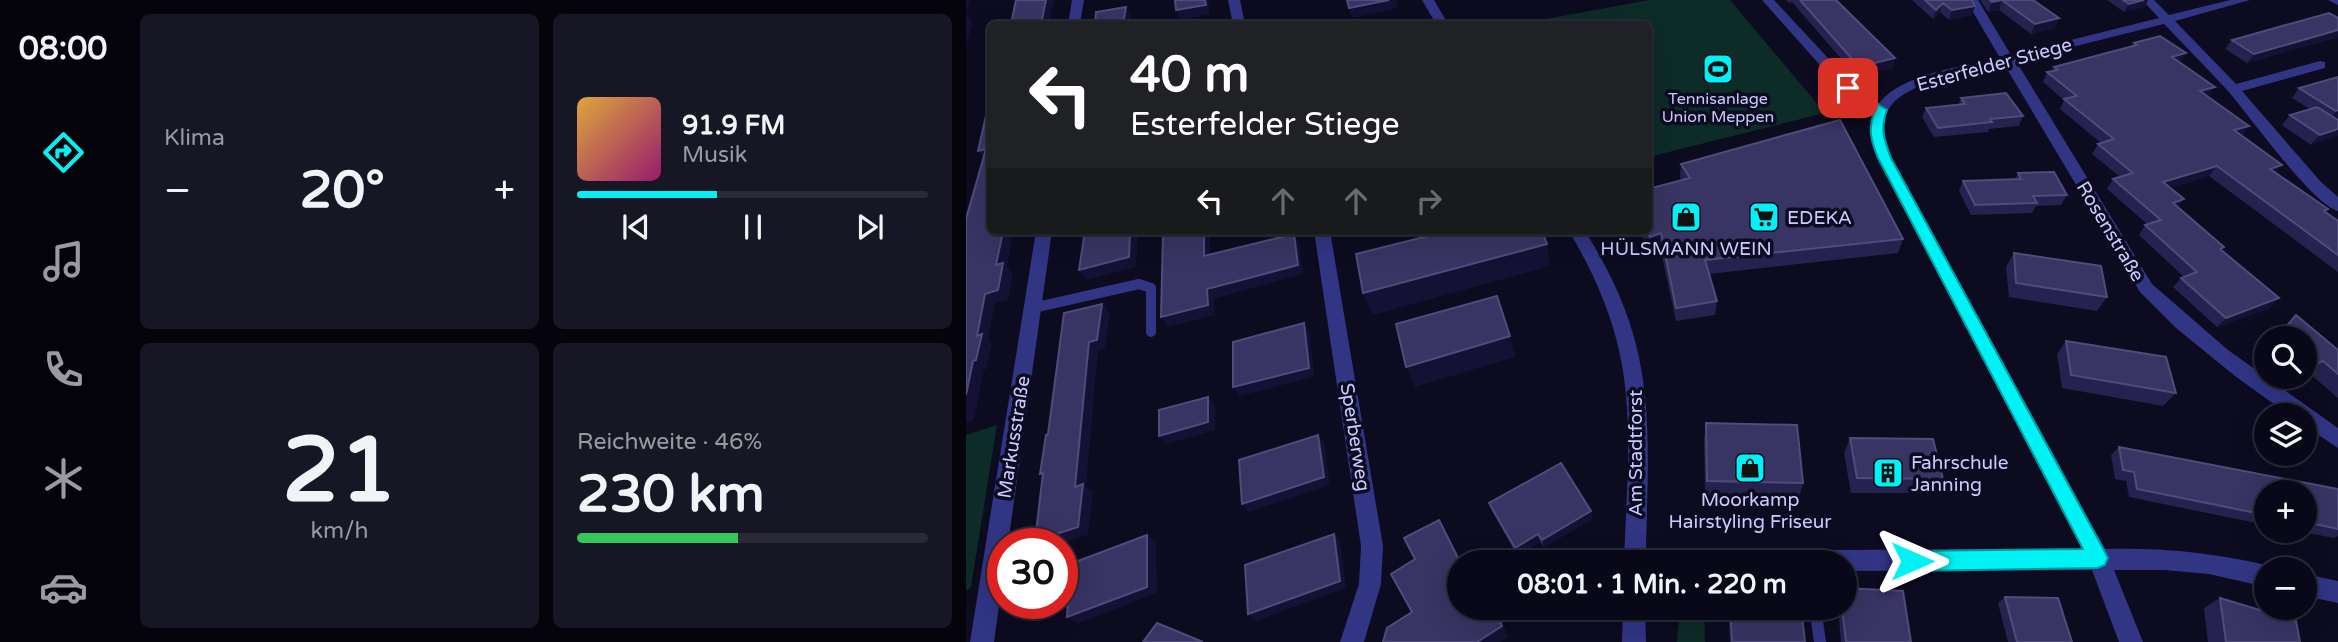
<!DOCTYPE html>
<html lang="de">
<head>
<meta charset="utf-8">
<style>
  :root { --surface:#090818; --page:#171625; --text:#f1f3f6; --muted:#999aa2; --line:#292937; --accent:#00f2f5 }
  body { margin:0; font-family:"Varela Round",sans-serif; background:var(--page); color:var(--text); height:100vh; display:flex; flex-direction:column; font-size:26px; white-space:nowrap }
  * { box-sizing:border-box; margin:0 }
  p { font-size:23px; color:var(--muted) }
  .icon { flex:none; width:38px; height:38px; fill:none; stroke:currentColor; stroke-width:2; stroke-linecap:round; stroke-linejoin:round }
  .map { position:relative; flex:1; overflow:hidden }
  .sheet { display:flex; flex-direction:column; gap:14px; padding:14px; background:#05040d; width:840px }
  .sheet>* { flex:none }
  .banner { position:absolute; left:21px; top:21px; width:665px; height:214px; border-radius:10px; box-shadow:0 7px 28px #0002,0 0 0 2px var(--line); background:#202124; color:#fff; overflow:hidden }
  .buttons { position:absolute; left:1288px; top:326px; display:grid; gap:14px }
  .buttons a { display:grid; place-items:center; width:63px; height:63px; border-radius:50%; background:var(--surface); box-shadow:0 7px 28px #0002,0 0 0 2px var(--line); font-size:35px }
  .speed { position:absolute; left:21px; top:528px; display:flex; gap:14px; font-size:35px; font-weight:700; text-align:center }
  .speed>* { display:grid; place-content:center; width:91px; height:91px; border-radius:50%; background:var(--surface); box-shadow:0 7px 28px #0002,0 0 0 2px var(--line); line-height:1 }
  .speed .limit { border:10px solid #d22; background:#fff; color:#111 }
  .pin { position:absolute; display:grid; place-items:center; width:60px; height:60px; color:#fff; margin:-30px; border-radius:14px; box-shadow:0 4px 10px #0006 }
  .me { position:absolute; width:77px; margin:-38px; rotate:90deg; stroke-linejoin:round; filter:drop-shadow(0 0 5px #0008) }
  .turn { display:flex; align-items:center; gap:24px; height:147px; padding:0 28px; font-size:32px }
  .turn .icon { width:91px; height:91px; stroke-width:2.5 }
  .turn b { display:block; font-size:49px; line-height:60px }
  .lanes { display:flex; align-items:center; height:66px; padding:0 28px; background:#0003; justify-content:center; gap:35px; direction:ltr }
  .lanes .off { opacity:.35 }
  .big { font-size:52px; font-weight:700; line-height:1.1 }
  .sheet .widget { flex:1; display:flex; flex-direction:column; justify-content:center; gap:10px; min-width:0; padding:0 24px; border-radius:10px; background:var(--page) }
  .sheet .dial { align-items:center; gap:0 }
  .dial b { font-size:91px; line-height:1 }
  .song { display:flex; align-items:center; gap:21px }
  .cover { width:84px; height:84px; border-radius:10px; background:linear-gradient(135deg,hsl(40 70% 55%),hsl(320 70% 35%)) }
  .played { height:7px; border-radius:4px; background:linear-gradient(90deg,var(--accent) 40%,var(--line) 40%) }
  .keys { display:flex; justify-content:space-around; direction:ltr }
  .heat { display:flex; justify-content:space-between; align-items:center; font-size:38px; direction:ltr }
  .charge { height:10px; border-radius:5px; background:linear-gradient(90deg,#34c759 46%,var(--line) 0) }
  .sheet .tiles { flex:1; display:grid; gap:14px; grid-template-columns:repeat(2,1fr) }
  .trip { position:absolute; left:481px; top:550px; width:410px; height:70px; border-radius:35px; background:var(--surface); box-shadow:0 7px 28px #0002,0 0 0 2px var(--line); font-weight:700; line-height:70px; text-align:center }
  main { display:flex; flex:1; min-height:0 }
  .dock { display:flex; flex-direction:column; width:126px; justify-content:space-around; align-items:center; background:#04030a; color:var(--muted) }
  .dock .icon { width:49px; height:49px }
  .dock .on { color:var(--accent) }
  .dock b { font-size:32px; color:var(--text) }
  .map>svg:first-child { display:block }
</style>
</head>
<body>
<main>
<nav class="dock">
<b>08:00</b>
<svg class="icon on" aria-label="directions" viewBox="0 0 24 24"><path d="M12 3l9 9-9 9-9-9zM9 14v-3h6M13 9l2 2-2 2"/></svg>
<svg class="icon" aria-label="music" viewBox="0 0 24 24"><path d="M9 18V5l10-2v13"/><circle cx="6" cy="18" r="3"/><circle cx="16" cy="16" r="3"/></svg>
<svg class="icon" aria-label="phone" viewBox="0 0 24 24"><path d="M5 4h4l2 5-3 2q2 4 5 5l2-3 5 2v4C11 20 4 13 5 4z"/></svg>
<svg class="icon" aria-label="climate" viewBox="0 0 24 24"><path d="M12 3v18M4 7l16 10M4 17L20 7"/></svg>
<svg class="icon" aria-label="car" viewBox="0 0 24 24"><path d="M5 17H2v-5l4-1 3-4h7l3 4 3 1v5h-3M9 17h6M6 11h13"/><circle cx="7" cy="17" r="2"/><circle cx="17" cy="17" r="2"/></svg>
</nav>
<section class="sheet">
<div class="tiles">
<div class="widget"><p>Klima</p>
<div class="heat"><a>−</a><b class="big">20°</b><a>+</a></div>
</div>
<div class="widget">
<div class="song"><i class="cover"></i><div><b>91.9 FM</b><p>Musik</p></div></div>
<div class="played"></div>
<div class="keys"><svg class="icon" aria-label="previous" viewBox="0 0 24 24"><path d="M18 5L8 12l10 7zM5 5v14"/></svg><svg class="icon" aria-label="pause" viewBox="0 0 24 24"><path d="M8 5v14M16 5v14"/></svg><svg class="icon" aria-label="next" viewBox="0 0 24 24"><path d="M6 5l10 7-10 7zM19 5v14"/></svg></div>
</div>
<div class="widget dial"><b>21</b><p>km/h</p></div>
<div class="widget"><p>Reichweite · 46%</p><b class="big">230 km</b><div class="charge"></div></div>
</div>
</section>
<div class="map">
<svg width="1372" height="642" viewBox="0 0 1372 642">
  <rect width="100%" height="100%" fill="#0c0b20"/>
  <!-- green -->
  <g fill="#0d2b27">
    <polygon points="683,0 764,0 859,113 683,157 682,24 583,24 580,19"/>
    <polygon points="31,425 5,587 0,591 0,435"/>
    <polygon points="714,607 738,607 739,642 711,642"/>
  </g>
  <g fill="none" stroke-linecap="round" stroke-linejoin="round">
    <!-- lane-far1 -->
    <polyline stroke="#313584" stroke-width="10" points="67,308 173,284 185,288 185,332"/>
    <!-- lane -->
    <polyline stroke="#313584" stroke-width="12" points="849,607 854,642"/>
    <!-- street -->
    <g fill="#313584" fill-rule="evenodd">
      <polygon points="106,0 118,0 114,24 102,24"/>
      <polygon points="262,0 274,0 279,24 267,24"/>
      <polygon points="456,0 468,0 482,24 470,24"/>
      <path d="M796 0H808L887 85 913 103C939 72 997 67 1034 58L1000 0H1012L1045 55 1193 18 1176 0H1188L1203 15 1264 0H1284L1209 21 1270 84 1354 61 1359 62V68L1276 91 1354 181 1372 197V211C1346 204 1283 115 1262 91 1241 68 1219 46 1198 24L1050 61 1186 284 1262 350 1372 428V448L1339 426V415H1323L1269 376 1210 328 1174 292 1038 64C1008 72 931 81 920 115 916 129 921 144 926 158L1139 549C1199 548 1241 552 1300 565L1308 569H1300V587L1243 574 1198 570H1148L1177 642H1153L1126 570 878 571V562H658C663 426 676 354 603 231H619C691 345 683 419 680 548L844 550 1116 549 912 158 905 133 908 111 877 91Z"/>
      <polygon points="1362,0 1372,0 1372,5"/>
      <polygon points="70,231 86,231 42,544 37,544 37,578 28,642 4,642"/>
      <polygon points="348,231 364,231 417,546 415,584 398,642 374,642 393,584 395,546"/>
      <polygon points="1339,574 1372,581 1372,603 1339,596"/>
      <polygon points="657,607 679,607 680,642 656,642"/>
    </g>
  </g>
  <!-- wall -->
  <g fill="#262250">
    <polygon points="820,0 870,0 927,68 890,76 826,2 823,3"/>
    <polygon points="946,0 1006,0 1006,15 983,20 974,12 967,19"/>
    <polygon points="1014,0 1067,0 1089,28 1065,34 1033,10 1022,12"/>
    <polygon points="1141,0 1182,0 1179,7 1158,12"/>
    <polygon points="1372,18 1372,37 1281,63 1259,49 1266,40"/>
    <polygon points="1168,43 1214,63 1243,96 1242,97 1310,173 1372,221 1372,272 1243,176 1204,188 1218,199 1212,207 1256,250 1313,298 1304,308 1251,327 1207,287 1215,278 1218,277 1173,235 1179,225 1181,224 1141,189 1147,179 1154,177 1126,154 1132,144 1135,143 1094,109 1098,100 1077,82 1081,72 1086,71 1088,67 1165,47"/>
    <polygon points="1372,77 1369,118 1345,145 1316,125 1324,115 1344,109 1326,98 1333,88"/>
    <polygon points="995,98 1057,116 1053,126 1023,129 1022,132 968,137 956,117 960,108 993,104"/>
    <polygon points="715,164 937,239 932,253 743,274 751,301 749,315 710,321 694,247 684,251 673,231 682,231 716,180 714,178"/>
    <polygon points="1052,173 1101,195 1095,205 1070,206 1066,213 1005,215 993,191 997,181 1049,179"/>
    <polygon points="1048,253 1141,297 1131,311 1043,297 1040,267"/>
    <polygon points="1330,315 1372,350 1372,398 1343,373 1339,375 1339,338 1309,337"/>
    <polygon points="1100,341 1210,393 1197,406 1096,388 1091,354"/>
    <polygon points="1300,342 1300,362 1290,352"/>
    <polygon points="1317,376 1335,376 1323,382"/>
    <polygon points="740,423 837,483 833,498 739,496 738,439"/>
    <polygon points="884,438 977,479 967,493 885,493 878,453"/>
    <polygon points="1153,447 1372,489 1372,536 1368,538 1327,530 1339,530 1339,492 1300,492 1300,525 1163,497 1160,481 1149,479 1145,455"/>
    <polygon points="523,503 625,511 626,519 578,547 574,542 551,555 526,511"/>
    <polygon points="1039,597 1106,642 1042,642 1032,603"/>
    <polygon points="1254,598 1334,642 1242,642 1238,608"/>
    <polygon points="762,607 835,607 839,642 764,642"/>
    <polygon points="872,607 878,607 945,642 875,642"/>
  </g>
  <!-- shaded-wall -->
  <g fill="#141135">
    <polygon points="0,0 4,0 0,13"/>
    <polygon points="80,0 88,0 83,24 75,24"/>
    <polygon points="239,0 242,0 244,14 215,20 210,10"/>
    <polygon points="423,0 430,0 432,8 386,18 383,8"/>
    <polygon points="1036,0 1033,10 1022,12 1026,2"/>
    <polygon points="1178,0 1182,0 1179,7 1158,12 1163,4"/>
    <polygon points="977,3 974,12 967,19 970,10"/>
    <polygon points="1009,6 1006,15 983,20 986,10"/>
    <polygon points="160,7 165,17 164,24 157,24"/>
    <polygon points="0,13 7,23 0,44"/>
    <polygon points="1093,18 1089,28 1065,34 1069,24"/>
    <polygon points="1372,30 1372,37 1281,63 1288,54"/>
    <polygon points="1220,53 1214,63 1206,57"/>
    <polygon points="929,58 927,68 890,76 893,67"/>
    <polygon points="1249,87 1243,96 1227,101 1234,91"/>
    <polygon points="1372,110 1372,117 1362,121 1370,111"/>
    <polygon points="1283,126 1276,136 1268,130"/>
    <polygon points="1372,129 1372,136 1345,145 1354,135"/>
    <polygon points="20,149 20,161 12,151"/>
    <polygon points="1316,165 1308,175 1304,169"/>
    <polygon points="1251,166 1243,176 1190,192 1197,182"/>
    <polygon points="1218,199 1211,209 1207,203"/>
    <polygon points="37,231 48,231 41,267 47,273 42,300 29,303 22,340 26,344 20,369 18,370 8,420 0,423 0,395 11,336 19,294 30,265"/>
    <polygon points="164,231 172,231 170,267 121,280 113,270"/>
    <polygon points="238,231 243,231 244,234 244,266 238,256"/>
    <polygon points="387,231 403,231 388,234"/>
    <polygon points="695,233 694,247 684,251 684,237"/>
    <polygon points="328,234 333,243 337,274 247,299 249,315 202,327 195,317"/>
    <polygon points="581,244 584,266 407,315 397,293"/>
    <polygon points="1313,298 1304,308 1251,327 1260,318"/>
    <polygon points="136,304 144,313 139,349 132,351 120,487 127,492 122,535 93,544 75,544 69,541 109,487 123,342"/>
    <polygon points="338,323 344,333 348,377 273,396 267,387"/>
    <polygon points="544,336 549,357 449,387 440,367"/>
    <polygon points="1357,361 1343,373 1339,375 1339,369"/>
    <polygon points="1329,376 1335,376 1323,382"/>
    <polygon points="242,397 249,406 249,430 201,444 193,436"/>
    <polygon points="352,435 358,443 364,485 283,512 276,504"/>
    <polygon points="625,511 626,519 578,547 576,540"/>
    <polygon points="368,534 374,541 380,588 290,621 282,614"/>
    <polygon points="572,534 574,542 551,555 549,548"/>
    <polygon points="181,535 190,543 191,593 113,623 101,617"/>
    <polygon points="529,607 530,607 542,637 534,642 511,642"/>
  </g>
  <!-- building -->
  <g fill="#383463" stroke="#4f4b7b" stroke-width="2">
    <polygon points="50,0 80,0 75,24 45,24"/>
    <polygon points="209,0 239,0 240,5 210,10"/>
    <polygon points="381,0 423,0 383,8"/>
    <polygon points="834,0 870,0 929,58 893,67"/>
    <polygon points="959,0 1006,0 1009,6 986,10 977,3 970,10"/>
    <polygon points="1024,0 1067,0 1093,18 1069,24 1036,0 1026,2"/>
    <polygon points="1157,0 1178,0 1163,4"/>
    <polygon points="160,7 157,24 129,24 130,12"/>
    <polygon points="1363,13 1372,18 1372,30 1288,54 1266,40"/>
    <polygon points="1194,36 1220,53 1206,57 1249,87 1234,91 1283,126 1268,130 1316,165 1304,169 1362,209 1358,211 1372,221 1372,255 1251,166 1197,182 1218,199 1207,203 1258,247 1254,249 1313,298 1260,318 1215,278 1231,272 1179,225 1195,220 1147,179 1167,173 1132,144 1148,139 1098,99 1111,96 1081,72 1092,70 1088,67 1171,45 1168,43"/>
    <polygon points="1372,77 1372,110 1370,111 1333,88"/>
    <polygon points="1040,93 1057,116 1024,119 1026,122 972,128 960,108 999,104 995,98"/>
    <polygon points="24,98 24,231 37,231 30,265 37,263 32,290 19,294 11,336 16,334 10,360 7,361 0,395 0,219 20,149 12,151"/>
    <polygon points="1351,107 1372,120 1372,129 1354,135 1324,115"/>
    <polygon points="874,120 937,239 739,260 751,301 710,308 695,233 684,237 681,231 682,231 682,189 724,178 715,164"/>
    <polygon points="1088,172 1101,195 1067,196 1071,203 1009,205 997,181 1055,179 1052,173"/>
    <polygon points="119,231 164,231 163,257 113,270"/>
    <polygon points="207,231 238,231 238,256 328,234 332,265 241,289 242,305 195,317 197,233"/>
    <polygon points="482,231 576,231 581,244 397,293 390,254"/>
    <polygon points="1048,253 1135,266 1141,297 1050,283"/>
    <polygon points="531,296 544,336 440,367 430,324"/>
    <polygon points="136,304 131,340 123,342 109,487 117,484 112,527 69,541 77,473 74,474 80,435 82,434 98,313"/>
    <polygon points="1330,315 1372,350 1372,374 1357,361 1339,369 1339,338 1308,338 1322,332 1318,329"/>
    <polygon points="338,323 343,368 267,387 267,342"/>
    <polygon points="1100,341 1200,357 1210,393 1105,375"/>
    <polygon points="242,397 242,422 193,436 193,410"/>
    <polygon points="740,423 831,425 837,483 741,481"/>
    <polygon points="352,435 358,477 276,504 273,460"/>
    <polygon points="884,438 967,439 977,479 891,478"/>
    <polygon points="1153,447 1372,489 1372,529 1339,522 1339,492 1300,492 1300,515 1171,489 1168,472 1157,470"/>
    <polygon points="595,463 625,511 576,540 572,534 549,548 523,503"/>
    <polygon points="473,520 494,562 494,607 529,607 536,626 511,642 417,642 421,628 446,612 425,574 449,559 438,538"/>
    <polygon points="368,534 374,581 282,614 279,565"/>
    <polygon points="181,535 181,587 101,617 104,564"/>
    <polygon points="878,588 937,591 945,642 880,642 876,607 878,607"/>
    <polygon points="1039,597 1092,598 1106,642 1051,642"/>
    <polygon points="1254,598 1330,621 1334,642 1260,642"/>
    <polygon points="764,607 835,607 839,642 766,642"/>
    <polygon points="191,623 237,642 177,642"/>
  </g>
  <!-- route -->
  <path fill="#00f2f5" stroke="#009d9f" stroke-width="2" d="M882 84 921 110C914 128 918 140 925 158L1139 552 1142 558 1139 565 1132 568 946 571 939 568 936 561 939 554 946 551 1117 549 912 158C905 141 902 129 908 111L878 90V85Z"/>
  <!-- icons -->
  <defs>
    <g id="stadium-square" transform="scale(1.575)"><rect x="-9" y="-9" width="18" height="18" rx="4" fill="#00f2f5" stroke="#0c0b20"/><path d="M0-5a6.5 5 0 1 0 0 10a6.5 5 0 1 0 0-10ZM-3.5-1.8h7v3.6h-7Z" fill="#111"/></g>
    <g id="shop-square" transform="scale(1.575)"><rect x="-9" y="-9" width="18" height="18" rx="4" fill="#00f2f5" stroke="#0c0b20"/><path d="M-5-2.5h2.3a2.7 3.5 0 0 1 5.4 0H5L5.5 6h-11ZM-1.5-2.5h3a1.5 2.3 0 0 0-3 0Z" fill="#111"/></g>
    <g id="supermarket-square" transform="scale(1.575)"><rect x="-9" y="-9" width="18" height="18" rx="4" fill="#00f2f5" stroke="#0c0b20"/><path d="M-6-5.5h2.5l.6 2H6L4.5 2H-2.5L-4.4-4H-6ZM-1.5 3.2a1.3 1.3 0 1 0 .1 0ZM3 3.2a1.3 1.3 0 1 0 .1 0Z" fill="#111"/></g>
    <g id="building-square" transform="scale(1.575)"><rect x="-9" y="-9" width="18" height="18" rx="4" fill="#00f2f5" stroke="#0c0b20"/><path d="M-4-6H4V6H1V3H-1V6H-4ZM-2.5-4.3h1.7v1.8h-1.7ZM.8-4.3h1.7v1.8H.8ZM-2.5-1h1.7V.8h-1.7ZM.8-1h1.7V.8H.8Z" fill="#111"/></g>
  </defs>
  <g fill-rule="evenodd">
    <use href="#stadium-square" x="752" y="69"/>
    <use href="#shop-square" x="720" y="217"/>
    <use href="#supermarket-square" x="798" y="217"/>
    <use href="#shop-square" x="784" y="468"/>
    <use href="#building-square" x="922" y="473"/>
  </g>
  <g text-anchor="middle" stroke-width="7" stroke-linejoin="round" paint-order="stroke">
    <!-- far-poi labels -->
    <g font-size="16" fill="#cbcaff" stroke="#0c0b20">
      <text x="752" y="104">Tennisanlage<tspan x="752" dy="18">Union Meppen</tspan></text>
    </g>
    <!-- street labels -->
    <g font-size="19" fill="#cbcaff" stroke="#0c0b20">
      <text transform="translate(1028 64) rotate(-15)" y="7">Esterfelder Stiege</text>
      <text transform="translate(1145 231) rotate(59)" y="7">Rosenstraße</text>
      <text transform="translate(47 437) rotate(-81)" y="7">Markusstraße</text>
      <text transform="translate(390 437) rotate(81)" y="7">Sperberweg</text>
      <text transform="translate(669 453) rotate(-90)" y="7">Am Stadtforst</text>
    </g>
    <!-- poi labels -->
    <g font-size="19" fill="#cbcaff" stroke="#0c0b20" text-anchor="start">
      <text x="821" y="224">EDEKA</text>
      <text x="720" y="255" text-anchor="middle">HÜLSMANN WEIN</text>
      <text x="945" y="469">Fahrschule<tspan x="945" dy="22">Janning</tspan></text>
      <text x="784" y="506" text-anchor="middle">Moorkamp<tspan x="784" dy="22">Hairstyling Friseur</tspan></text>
    </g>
  </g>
</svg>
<div class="buttons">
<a><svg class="icon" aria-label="search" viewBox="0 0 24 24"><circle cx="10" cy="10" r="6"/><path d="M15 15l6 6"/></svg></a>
<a><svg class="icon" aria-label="layers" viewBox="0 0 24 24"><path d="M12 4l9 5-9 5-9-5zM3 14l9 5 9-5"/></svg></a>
<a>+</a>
<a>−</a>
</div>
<div class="speed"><div class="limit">30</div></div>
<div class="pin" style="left:882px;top:88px;background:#d93025"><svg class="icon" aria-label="arrive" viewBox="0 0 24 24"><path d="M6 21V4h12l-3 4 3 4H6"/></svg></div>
<svg class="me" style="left:946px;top:561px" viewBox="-20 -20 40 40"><path d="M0-17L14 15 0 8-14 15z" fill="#00f2f5" stroke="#fff" stroke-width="4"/></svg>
<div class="trip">08:01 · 1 Min. · 220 m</div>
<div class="banner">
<div class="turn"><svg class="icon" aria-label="left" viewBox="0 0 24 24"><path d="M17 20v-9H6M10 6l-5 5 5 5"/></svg><div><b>40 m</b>Esterfelder Stiege</div></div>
<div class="lanes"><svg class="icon" aria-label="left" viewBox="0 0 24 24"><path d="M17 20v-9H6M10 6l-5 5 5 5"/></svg><svg class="icon off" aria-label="ahead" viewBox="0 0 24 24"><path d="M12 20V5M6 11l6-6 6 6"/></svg><svg class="icon off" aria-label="ahead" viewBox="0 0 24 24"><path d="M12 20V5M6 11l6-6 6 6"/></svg><svg class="icon off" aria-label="right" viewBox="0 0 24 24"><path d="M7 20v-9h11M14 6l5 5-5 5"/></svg></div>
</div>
</div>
</main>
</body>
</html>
